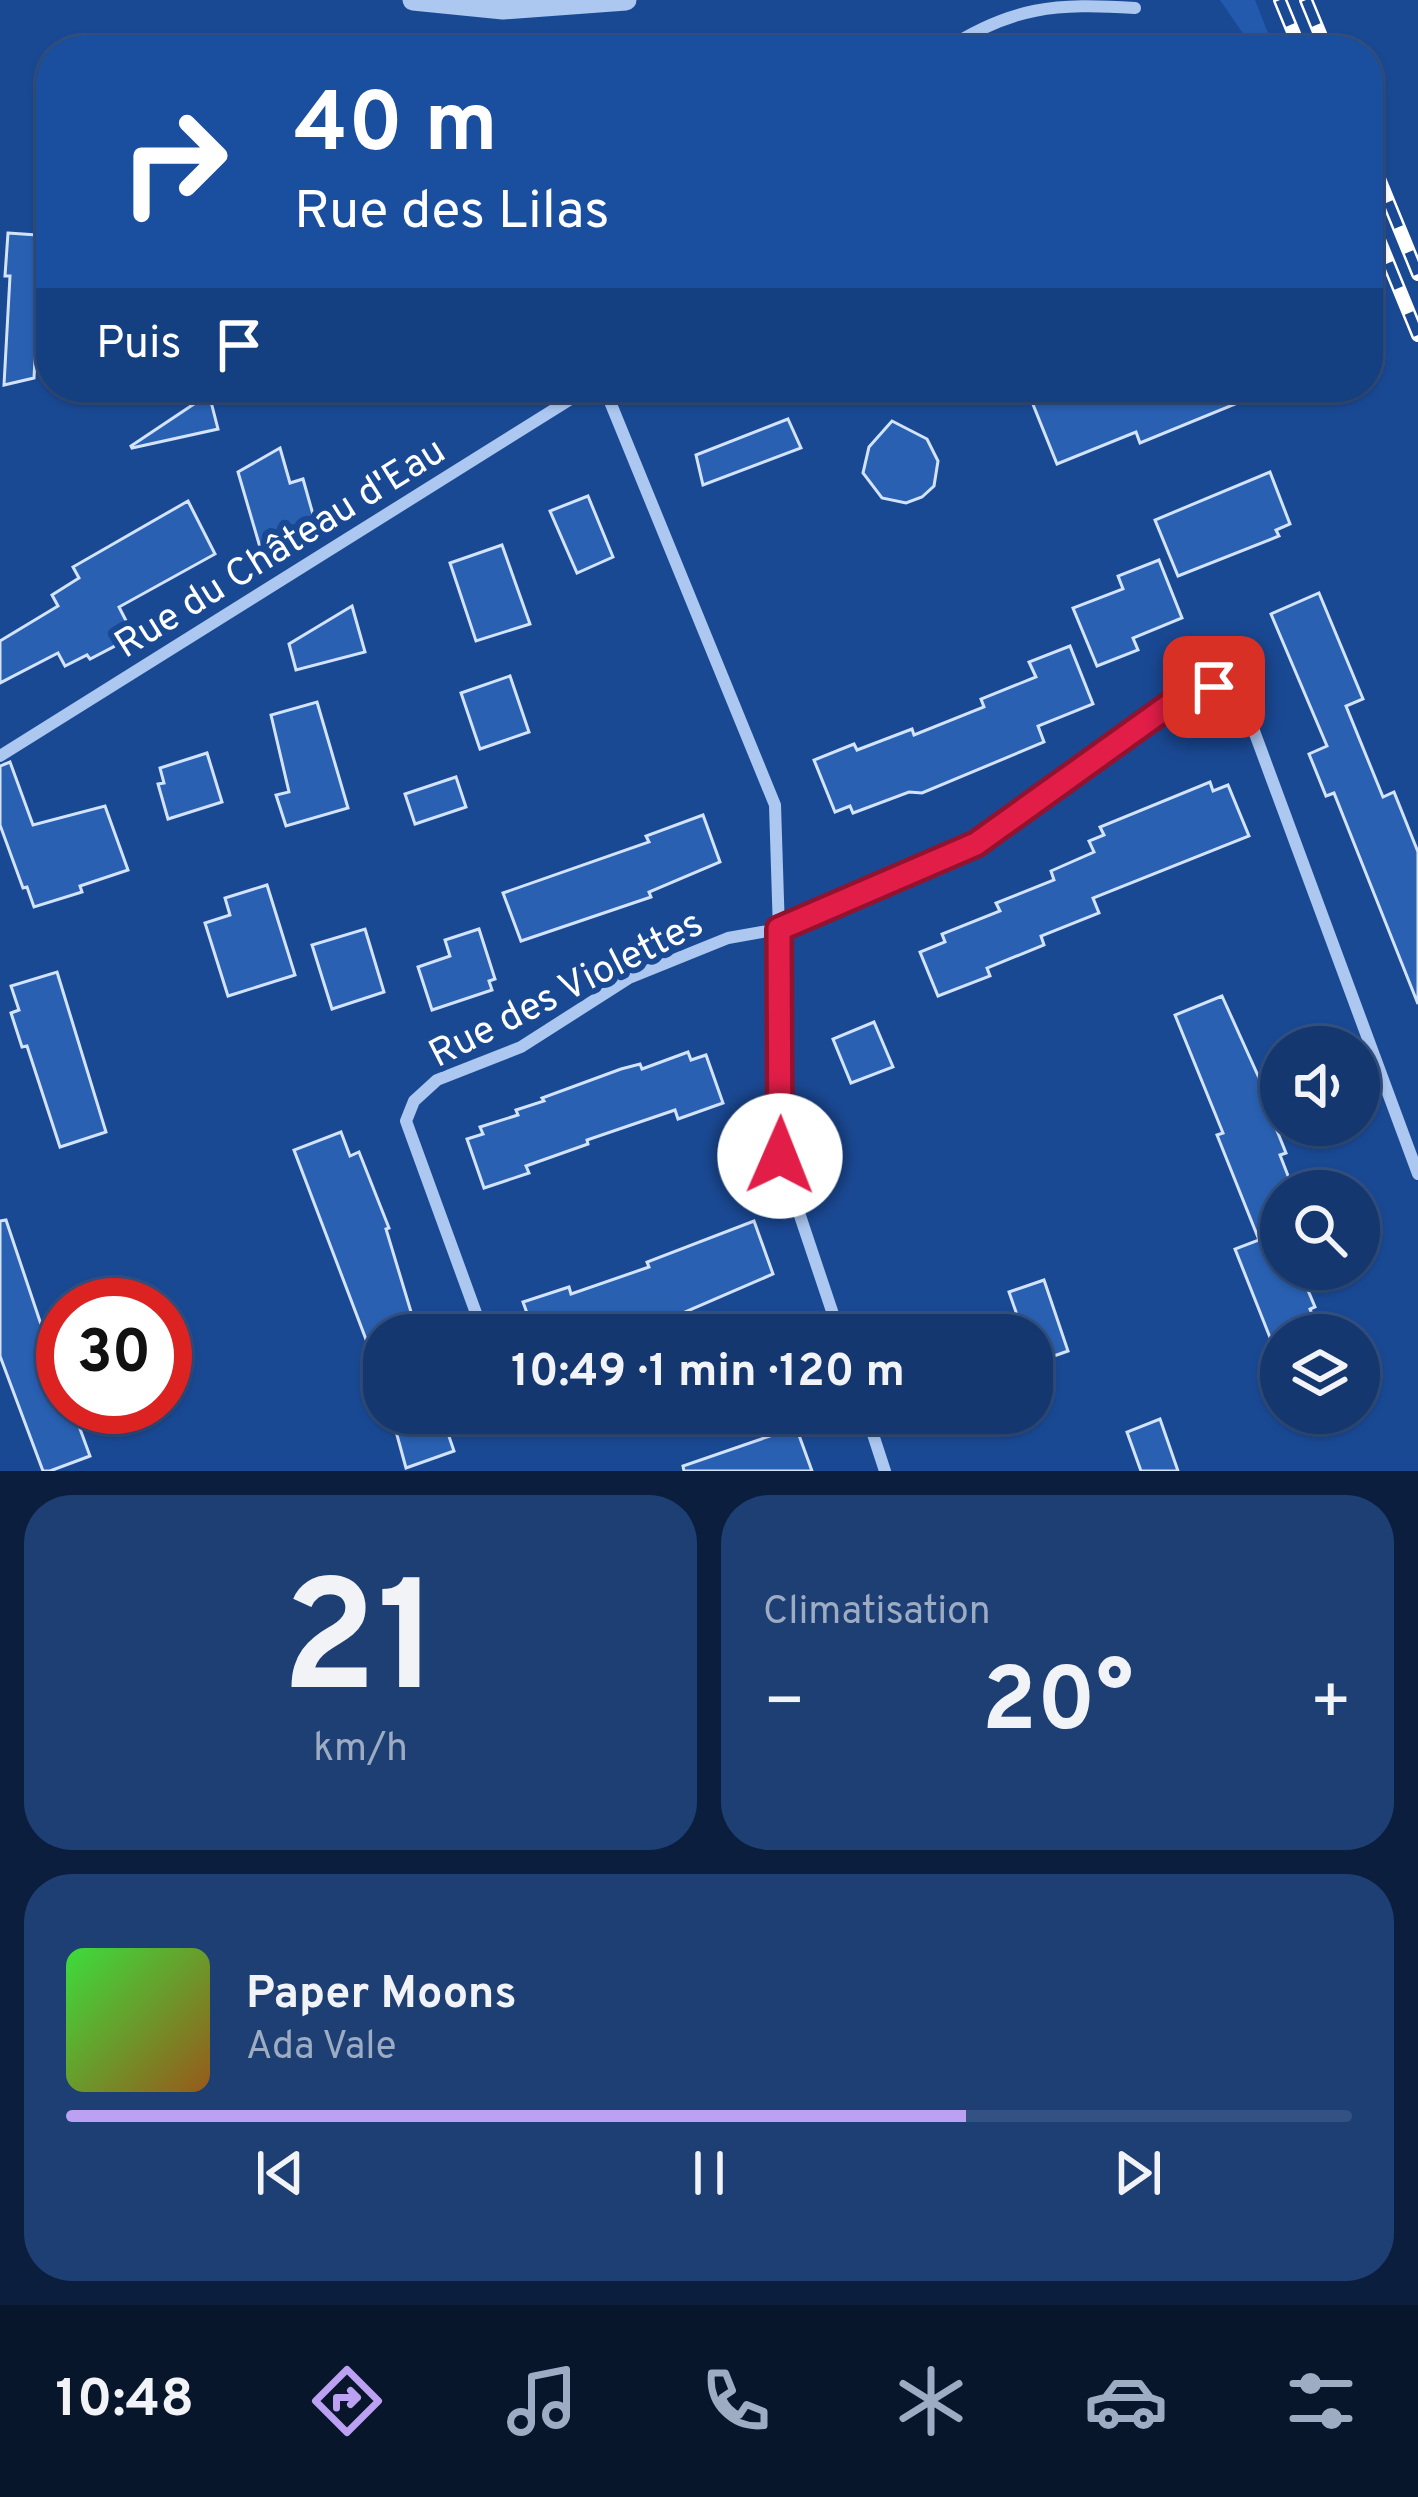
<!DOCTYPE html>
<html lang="fr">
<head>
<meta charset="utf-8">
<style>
  :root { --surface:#14376f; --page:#1d3f74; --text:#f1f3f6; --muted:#9dacc3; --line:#335182; --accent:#bca0f2 }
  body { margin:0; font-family:Overpass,sans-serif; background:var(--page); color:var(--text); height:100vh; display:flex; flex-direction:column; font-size:45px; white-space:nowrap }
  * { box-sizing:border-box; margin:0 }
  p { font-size:39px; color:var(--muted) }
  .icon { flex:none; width:66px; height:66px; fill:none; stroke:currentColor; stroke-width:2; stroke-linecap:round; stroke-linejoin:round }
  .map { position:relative; height:1471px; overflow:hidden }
  .drawer { display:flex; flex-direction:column; gap:24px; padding:24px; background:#0b1e3d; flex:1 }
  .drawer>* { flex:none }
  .top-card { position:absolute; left:36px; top:36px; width:1347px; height:366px; border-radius:48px; box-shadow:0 3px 9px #0004,0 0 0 3px var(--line); background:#1a4fa0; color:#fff; overflow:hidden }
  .buttons { position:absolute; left:1260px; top:1026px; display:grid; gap:24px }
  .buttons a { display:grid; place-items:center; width:120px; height:120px; border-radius:50%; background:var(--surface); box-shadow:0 3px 9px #0004,0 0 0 3px var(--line); font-size:60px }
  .speed { position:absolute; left:36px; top:1278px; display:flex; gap:24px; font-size:60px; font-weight:700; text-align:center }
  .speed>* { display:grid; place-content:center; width:156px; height:156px; border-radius:50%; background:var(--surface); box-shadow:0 3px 9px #0004,0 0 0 3px var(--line); line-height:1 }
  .speed .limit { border:18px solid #d22; background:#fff; color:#111 }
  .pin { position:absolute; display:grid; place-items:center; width:102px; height:102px; color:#fff; margin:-51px; border-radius:24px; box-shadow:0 6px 18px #0006 }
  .me { position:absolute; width:132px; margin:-66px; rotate:1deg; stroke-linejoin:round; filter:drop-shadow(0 0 9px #0008) }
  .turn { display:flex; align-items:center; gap:42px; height:252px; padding:0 60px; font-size:54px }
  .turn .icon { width:156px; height:156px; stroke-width:2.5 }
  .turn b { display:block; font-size:84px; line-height:102px }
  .then { display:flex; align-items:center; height:114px; padding:0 60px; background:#0003; gap:24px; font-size:45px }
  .big { font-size:90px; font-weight:700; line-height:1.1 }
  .drawer .tile { flex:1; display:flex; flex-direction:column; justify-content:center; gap:18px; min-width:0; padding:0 42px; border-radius:48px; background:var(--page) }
  .drawer .dial { align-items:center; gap:0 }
  .dial b { font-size:156px; line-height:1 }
  .song { display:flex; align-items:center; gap:36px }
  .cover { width:144px; height:144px; border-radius:18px; background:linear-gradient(135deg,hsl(120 70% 55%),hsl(30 70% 35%)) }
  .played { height:12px; border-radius:6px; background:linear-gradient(90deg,var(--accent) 70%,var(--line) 70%) }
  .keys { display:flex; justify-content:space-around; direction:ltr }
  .heat { display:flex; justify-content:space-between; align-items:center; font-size:66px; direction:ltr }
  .drawer .tiles { flex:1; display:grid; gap:24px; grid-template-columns:1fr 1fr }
  .tile:last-child { grid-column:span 2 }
  .trip { position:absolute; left:363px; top:1314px; width:690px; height:120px; border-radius:48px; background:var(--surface); box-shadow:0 3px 9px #0004,0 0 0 3px var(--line); font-weight:700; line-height:120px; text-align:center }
  .tab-bar { display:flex; height:192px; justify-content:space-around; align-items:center; background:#08162c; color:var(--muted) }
  .tab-bar .icon { width:84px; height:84px }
  .tab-bar .active { color:var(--accent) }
  .tab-bar b { font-size:54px; color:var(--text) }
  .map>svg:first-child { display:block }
</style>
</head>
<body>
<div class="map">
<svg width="1418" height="1471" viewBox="0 0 1418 1471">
  <rect width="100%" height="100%" fill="#1a4994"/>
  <!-- green -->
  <polygon fill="#235aad" points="1220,0 1255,0 1275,51 1255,51"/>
  <!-- building -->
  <g fill="#2960b2" stroke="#d3e3fb" stroke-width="3">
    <polygon points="8,233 51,236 51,342 36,340 34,378 4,385 10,276 5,276"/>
    <polygon points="1026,387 1273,387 1274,388 1140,443 1136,432 1057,464"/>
    <polygon points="209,394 218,429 132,448 131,446"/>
    <polygon points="788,419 801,448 703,485 696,455"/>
    <polygon points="892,421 927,439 938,461 934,486 922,497 906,503 882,498 863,473 869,447"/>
    <polygon points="280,448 290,483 303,479 316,525 303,530 306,540 262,554 238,472"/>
    <polygon points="1270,472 1290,524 1276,530 1279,536 1178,576 1155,520"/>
    <polygon points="588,496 613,557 577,573 550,511"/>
    <polygon points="188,501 215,554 119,607 134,636 90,659 87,655 65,666 58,653 0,683 0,641 58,606 52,595 79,578 73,567"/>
    <polygon points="502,545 530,624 476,641 450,563"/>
    <polygon points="1159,560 1182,618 1133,638 1138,650 1097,666 1073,608 1123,589 1118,576"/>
    <polygon points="1319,593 1363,699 1346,706 1383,797 1394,792 1418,852 1418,1004 1334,793 1326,796 1309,754 1327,746 1271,614"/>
    <polygon points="352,606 365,652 296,670 289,644"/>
    <polygon points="1070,646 1093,704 1038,726 1044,742 922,793 909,792 853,813 850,806 835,812 814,760 854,744 857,750 912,729 914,735 984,707 981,699 1036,677 1029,662"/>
    <polygon points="510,676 529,732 480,749 461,693"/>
    <polygon points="317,702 348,808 286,826 276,795 289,792 271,715"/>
    <polygon points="207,753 222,802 168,819 158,784 164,783 160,768"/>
    <polygon points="10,762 33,825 105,806 128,870 80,886 82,892 34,907 27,887 23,888 0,825 0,766"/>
    <polygon points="456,777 466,807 415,824 405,794"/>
    <polygon points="1210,782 1213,791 1228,785 1249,836 1093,898 1099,913 1041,936 1044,945 987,968 990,976 938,996 920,952 945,942 942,934 1000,911 996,903 1054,880 1051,871 1094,852 1089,841 1104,835 1100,827"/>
    <polygon points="703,815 720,862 649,892 651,897 521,941 503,893 649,842 646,836"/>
    <polygon points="267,885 295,975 228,996 205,923 230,915 225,898"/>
    <polygon points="365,929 384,992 332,1009 312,945"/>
    <polygon points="479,929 495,979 489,981 492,990 432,1010 418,967 450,956 445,940"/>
    <polygon points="57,972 106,1132 60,1147 27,1046 22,1047 11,1013 19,1010 11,986"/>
    <polygon points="1222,996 1264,1089 1261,1091 1286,1153 1280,1155 1292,1186 1281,1190 1281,1269 1299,1269 1315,1307 1310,1309 1317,1327 1297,1335 1281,1335 1281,1341 1273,1345 1235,1249 1259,1240 1217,1135 1223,1133 1175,1015"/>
    <polygon points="874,1022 893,1067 851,1083 833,1039"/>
    <polygon points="688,1052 691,1060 706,1055 723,1103 678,1119 675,1110 587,1140 588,1144 526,1166 529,1173 484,1188 467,1139 483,1134 480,1127 518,1115 516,1110 544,1101 542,1098 621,1069 640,1064 642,1069"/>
    <polygon points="341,1132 350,1156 359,1152 389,1228 386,1229 415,1325 367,1342 294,1150"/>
    <polygon points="6,1220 63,1390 63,1407 72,1407 90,1456 50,1471 43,1471 0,1356 0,1221"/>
    <polygon points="754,1221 773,1274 632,1335 535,1335 523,1302 569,1287 571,1294 649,1267 647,1262"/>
    <polygon points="1044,1280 1068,1351 1037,1362 1032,1335 1024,1335 1009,1292"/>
    <polygon points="391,1413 441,1413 454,1451 406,1468"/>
    <polygon points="1160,1419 1178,1471 1141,1471 1127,1432"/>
    <polygon points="796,1427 812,1471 684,1471 683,1466"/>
  </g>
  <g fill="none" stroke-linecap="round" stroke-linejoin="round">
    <!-- minor -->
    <g stroke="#acc7f0" stroke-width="12">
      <path d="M943 51C1011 6 1057 3 1135 8"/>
      <polyline points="604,387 775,805 782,1026 780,1156 840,1335"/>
      <polyline points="0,756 590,387"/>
      <polyline points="484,1335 406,1121 414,1101 437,1080 521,1047 629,978 728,938 779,929 976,844 1192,689 1214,687 1244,704 1418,1174"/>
      <polyline points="791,1335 835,1319"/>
      <polyline points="513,1413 541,1429 583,1413"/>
      <polyline points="866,1413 885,1471"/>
    </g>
    <!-- tertiary -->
    <polyline stroke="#acc7f0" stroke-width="21" points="413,0 503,9 626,0"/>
    <!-- rail casing -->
    <g stroke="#fff" stroke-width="14">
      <g id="rail">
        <polyline points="1280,0 1301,51"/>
        <polyline points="1306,0 1327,51"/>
        <polyline points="1368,152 1418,274"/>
        <polyline points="1368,213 1418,335"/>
      </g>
    </g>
    <!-- rail -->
    <use href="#rail" stroke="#1a4994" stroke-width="9" stroke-dasharray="27" stroke-linecap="butt"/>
  </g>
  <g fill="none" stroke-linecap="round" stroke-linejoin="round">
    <!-- route casing -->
    <g stroke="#92132f" stroke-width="30">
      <polyline id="route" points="780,1156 779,929 976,844 1192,689 1214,687"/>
    </g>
    <!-- route -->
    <use href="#route" stroke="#e11d48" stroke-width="21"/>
  </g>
  <g text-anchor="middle" stroke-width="12" stroke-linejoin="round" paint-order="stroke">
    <!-- street labels -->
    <g font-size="39" fill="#fff" stroke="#1a4994">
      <text transform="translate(279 546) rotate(-32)" y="14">Rue du Château d'Eau</text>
      <text transform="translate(565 987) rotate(-27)" y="14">Rue des Violettes</text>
    </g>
  </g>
</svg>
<div class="buttons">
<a><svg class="icon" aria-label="sound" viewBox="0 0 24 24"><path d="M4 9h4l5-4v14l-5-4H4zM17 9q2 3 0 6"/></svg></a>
<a><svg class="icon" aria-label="search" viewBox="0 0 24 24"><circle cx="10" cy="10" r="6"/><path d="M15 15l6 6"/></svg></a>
<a><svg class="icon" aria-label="layers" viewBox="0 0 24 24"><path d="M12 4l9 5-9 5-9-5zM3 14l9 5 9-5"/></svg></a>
</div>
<div class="speed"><div class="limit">30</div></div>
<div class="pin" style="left:1214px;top:687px;background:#d93025"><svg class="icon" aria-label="arrive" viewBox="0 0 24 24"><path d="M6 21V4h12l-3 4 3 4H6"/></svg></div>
<svg class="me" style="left:780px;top:1156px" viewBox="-20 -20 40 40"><circle r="19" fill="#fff"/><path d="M0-13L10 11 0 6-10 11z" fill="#e11d48"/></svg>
<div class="trip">10:49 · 1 min · 120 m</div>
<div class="top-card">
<div class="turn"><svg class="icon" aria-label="right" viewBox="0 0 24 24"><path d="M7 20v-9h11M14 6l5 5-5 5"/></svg><div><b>40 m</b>Rue des Lilas</div></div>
<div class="then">Puis<svg class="icon" aria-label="arrive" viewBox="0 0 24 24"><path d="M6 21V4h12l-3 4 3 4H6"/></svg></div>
</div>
</div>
<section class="drawer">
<div class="tiles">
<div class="tile dial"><b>21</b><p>km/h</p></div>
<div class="tile"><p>Climatisation</p>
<div class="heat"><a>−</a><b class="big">20°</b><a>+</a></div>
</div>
<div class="tile">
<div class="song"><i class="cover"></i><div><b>Paper Moons</b><p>Ada Vale</p></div></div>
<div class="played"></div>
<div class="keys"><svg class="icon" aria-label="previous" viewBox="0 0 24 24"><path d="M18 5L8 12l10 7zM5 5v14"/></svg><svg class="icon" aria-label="pause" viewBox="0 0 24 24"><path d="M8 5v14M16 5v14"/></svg><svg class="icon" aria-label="next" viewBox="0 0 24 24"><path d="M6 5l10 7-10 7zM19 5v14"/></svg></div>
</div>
</div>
</section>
<nav class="tab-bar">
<b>10:48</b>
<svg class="icon active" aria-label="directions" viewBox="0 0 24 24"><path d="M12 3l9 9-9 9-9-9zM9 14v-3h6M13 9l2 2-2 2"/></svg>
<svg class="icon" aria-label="music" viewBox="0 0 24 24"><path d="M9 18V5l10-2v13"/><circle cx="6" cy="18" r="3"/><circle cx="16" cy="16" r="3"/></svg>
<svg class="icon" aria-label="phone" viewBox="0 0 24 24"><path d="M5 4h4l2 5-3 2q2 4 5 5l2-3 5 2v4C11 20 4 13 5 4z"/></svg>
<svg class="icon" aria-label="climate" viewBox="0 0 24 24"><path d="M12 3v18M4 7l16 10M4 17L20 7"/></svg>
<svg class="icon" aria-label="car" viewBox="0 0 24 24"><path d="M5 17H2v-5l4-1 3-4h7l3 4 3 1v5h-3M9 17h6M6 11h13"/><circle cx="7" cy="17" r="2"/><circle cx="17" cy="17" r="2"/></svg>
<svg class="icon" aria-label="filters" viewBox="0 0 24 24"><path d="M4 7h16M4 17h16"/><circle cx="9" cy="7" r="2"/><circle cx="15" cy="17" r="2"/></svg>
</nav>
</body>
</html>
